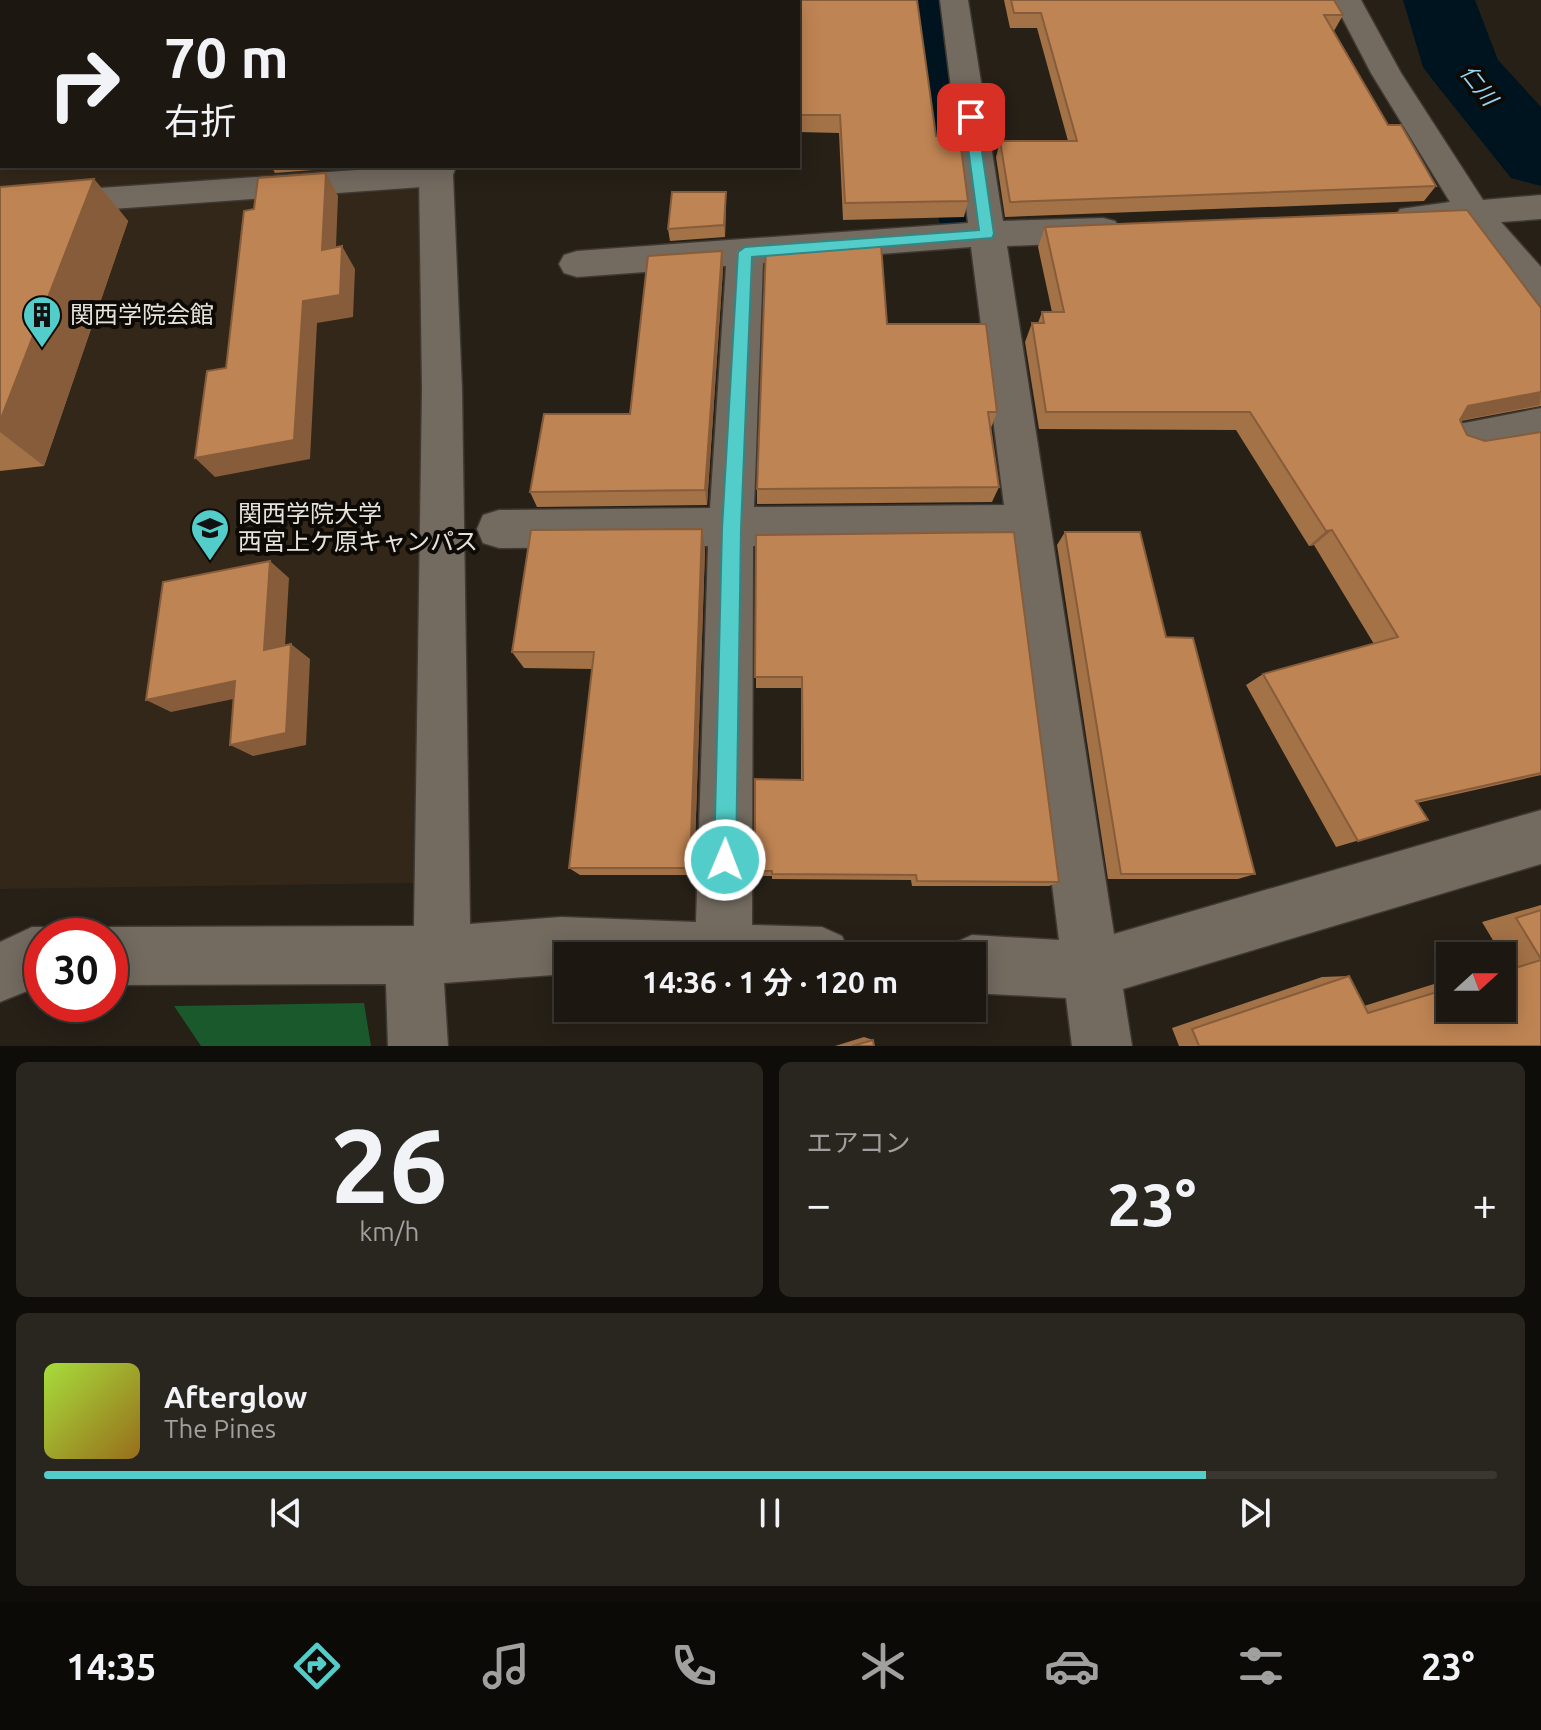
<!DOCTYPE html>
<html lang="ja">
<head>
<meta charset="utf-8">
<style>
  :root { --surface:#1c1811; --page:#29251f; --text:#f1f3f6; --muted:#a0a09f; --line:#3a3731; --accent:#53cdc9 }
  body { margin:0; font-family:Ubuntu,"Noto Sans JP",sans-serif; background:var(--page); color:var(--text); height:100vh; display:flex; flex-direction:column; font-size:30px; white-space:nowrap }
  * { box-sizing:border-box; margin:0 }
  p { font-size:26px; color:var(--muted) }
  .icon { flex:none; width:44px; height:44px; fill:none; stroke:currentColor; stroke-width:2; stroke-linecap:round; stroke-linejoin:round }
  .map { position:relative; height:1046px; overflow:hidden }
  .side { display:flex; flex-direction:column; gap:16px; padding:16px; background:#0f0d09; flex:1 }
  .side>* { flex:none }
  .guide { position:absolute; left:0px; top:0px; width:800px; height:168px; box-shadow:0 4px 20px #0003,0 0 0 2px var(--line); background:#1c1811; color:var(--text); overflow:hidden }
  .needle { width:52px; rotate:69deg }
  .fabs { position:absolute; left:1436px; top:942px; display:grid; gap:16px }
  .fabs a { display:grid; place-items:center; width:80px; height:80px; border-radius:0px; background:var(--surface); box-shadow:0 4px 20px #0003,0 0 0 2px var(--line); font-size:40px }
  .speed { position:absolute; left:24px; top:918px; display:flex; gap:16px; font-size:40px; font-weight:700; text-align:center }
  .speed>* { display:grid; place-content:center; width:104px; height:104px; border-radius:50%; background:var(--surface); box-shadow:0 4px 20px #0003,0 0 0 2px var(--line); line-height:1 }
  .speed .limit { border:12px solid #d22; background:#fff; color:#111 }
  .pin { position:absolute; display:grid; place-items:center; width:68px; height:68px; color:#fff; margin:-34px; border-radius:16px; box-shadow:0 4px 12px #0006 }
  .me { position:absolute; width:88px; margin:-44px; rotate:1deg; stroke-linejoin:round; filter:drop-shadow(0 0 6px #0008) }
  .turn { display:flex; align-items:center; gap:28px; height:168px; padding:0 32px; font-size:36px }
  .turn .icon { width:104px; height:104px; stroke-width:2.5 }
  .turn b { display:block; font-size:56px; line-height:68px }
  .big { font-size:60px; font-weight:700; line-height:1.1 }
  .side .tile { flex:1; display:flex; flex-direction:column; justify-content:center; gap:12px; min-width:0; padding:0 28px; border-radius:12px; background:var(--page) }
  .side .dial { align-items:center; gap:0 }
  .dial b { font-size:104px; line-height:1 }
  .song { display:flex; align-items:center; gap:24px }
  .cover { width:96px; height:96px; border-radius:12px; background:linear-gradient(135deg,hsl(80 70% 55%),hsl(40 70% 35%)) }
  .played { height:8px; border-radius:4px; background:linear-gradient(90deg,var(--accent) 80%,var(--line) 80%) }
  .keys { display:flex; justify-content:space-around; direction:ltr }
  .heat { display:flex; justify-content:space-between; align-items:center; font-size:44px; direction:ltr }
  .side .tiles { flex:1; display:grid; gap:16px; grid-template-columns:1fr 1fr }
  .tile:last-child { grid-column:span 2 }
  .trip { position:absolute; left:554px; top:942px; width:432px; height:80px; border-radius:0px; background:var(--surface); box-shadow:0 4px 20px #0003,0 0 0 2px var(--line); font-weight:700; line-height:80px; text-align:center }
  .tab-bar { display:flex; height:128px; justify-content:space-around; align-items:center; background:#0b0a07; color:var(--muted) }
  .tab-bar .icon { width:56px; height:56px }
  .tab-bar .selected { color:var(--accent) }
  .tab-bar b { font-size:36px; color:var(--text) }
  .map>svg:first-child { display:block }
</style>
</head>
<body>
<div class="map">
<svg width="1541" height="1046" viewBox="0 0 1541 1046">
  <rect width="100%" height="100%" fill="#262017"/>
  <!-- built -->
  <polygon fill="#322719" points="0,0 491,0 2,2 2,166 422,166 418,883 0,889"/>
  <!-- forest -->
  <polygon fill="#1a592c" points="364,1003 371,1046 201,1046 174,1006"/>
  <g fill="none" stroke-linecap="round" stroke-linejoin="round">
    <!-- canal -->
    <polygon fill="#00141f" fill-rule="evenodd" points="907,0 949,0 956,46 974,106 991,221 984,234 965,239 946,234 939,221 926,106 912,46"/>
    <!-- river -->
    <polygon fill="#00141f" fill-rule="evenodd" points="1403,0 1475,0 1498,60 1541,107 1541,186 1511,178 1435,83 1423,67"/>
    <!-- pedestrian casing -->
    <g stroke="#3f3933" stroke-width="3">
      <polygon id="pedestrian" points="414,166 447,168 452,175 447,182 436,186 0,217 0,195"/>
    </g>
    <!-- minor casing -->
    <g stroke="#3f3933" stroke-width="3">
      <g id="minor">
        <polygon points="501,0 530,0 500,2"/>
        <rect x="755" y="0" width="28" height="2"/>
        <path d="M940 0H968L1003 221 1103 218 1115 221 1121 230 1115 239 1103 242 1007 246 1114 934 1541 810V864L1123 989 1132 1046H1072L1066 998 972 993V956H947L952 944 972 935 1059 940 1009 543 753 546 752 925 822 927 842 936 851 956H568V974L444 983 448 1046H388L386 984 110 985V936H90L110 927 414 926 422 389 419 175 422 166H456L453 175 462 389 470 924 561 917 696 922 708 546 499 548 483 543 477 529 483 515 499 510 710 508 726 266 577 277 564 273 559 264 564 255 577 251 968 223ZM971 247 1004 505 754 507 763 263Z"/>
        <polygon points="1333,0 1361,0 1401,73 1483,200 1541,195 1541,219 1501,222 1541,267 1541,306 1528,302 1465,225 1412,229 1400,225 1395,217 1400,209 1450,202 1371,73"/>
        <polygon points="1541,408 1541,442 1464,455 1449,450 1443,438 1449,426"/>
        <polygon points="32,927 42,927 62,936 42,936 42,985 0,1002 0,942"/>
      </g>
    </g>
    <!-- pedestrian -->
    <use href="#pedestrian" fill="#736b60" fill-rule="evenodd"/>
    <!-- minor -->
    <use href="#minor" fill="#736b60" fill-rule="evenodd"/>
  </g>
  <!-- wall -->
  <g fill="#a47247">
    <polygon points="0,0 137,0 136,2 2,2 2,142 0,142"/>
    <polygon points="1004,0 1334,0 1343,15 1334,31 1333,31 1388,125 1436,186 1424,201 1005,217 996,157 1000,141 1068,141 1037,28 1010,28"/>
    <polygon points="798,2 936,136 968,201 964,217 843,220 839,133 798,132"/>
    <polygon points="271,166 339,166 339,168 275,173"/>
    <polygon points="94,179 128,221 44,466 0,471 0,187"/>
    <polygon points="726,192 725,237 670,241 668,229"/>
    <polygon points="1045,227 1541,308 1541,406 1461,421 1467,435 1485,441 1541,432 1541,775 1417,803 1428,820 1336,847 1246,685 1263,674 1374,644 1314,545 1309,546 1236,430 1039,429 1025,342 1032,323 1038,323 1042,312 1052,312 1038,247"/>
    <polygon points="723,269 707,505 537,507 530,492 630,414"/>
    <polygon points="887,324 997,412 991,428 999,487 992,502 757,504 757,489"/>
    <polygon points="1065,532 1166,637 1255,874 1238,879 1108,879 1057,545"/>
    <polygon points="756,535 1059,882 1049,886 912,886 911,880 772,879 772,876 755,876 755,871 801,780 801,688 756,688"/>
    <polygon points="705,549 694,875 580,875 569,868 592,669 524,668 512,652"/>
    <polygon points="1541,905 1541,1046 1179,1046 1172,1028 1322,977 1349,976 1364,1006 1450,979 1450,1008 1502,1008 1502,963 1506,962 1482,922"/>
    <polygon points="864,1037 873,1040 874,1046 835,1046"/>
  </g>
  <!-- shaded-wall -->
  <g fill="#865c3a">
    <polygon points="82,0 137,0 136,2 80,2"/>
    <polygon points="326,173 338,196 335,272 322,250"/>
    <polygon points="94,179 128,221 44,466 0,432 0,421"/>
    <polygon points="726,192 726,205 725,237 724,225"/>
    <polygon points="342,246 355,269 353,317 317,323 310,459 215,477 195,458 303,301"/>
    <polygon points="722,251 723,269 707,505 705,490"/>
    <polygon points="1541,392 1540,405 1448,423 1468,406"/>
    <polygon points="702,529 705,549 694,875 690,868"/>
    <polygon points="1332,530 1314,545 1309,546 1326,531"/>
    <polygon points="270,561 289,578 284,664 264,650"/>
    <polygon points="291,644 310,659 306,745 253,756 230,745"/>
    <polygon points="235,681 257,694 171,712 146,700"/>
  </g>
  <!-- building -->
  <g fill="#bf8453" stroke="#865c3a" stroke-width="2">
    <polygon points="0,0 82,0 80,2 0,2"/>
    <polygon points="300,0 363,0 363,2 299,2"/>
    <polygon points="789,0 917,0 936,136 947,136 948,140 960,140 968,201 845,203 840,115 798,115 798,2 789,2"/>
    <polygon points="1011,0 1334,0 1343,15 1324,15 1388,125 1401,125 1436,186 1010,202 1000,141 1077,141 1041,13 1014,13"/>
    <polygon points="2,13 2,98 0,98 0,16"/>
    <polygon points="326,173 322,250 342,246 340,295 303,301 294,440 195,458 207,371 226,368 244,211 254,209 258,178"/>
    <polygon points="94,179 0,421 0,187"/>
    <polygon points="672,192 726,192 724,225 668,229"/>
    <polygon points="1467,210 1541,308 1541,392 1468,406 1460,420 1467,435 1485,441 1541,432 1541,773 1416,801 1428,820 1358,841 1263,674 1398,637 1332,530 1326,531 1250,412 1046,412 1032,323 1044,323 1042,312 1064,312 1045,227"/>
    <polygon points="881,245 887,324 986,324 997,412 988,412 999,487 757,489 766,247"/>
    <polygon points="722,251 705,490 530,492 544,414 630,414 648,256"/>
    <polygon points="702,529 690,868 569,868 594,652 512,652 531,530"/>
    <polygon points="1014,532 1059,882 917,881 916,875 772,874 772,871 755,871 755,779 803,780 802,677 755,677 756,535"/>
    <polygon points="1065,532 1140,532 1166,637 1193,638 1255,874 1121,874"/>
    <polygon points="270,561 264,650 291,644 286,733 230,745 235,681 146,700 163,582"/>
    <polygon points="1541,910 1541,959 1516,918"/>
    <polygon points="1541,960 1541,1046 1199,1046 1192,1029 1349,976 1368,1013 1450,988 1450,1008 1502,1008 1502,972"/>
    <polygon points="873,1040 874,1046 852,1046"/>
  </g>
  <!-- route -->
  <polygon fill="#53cdc9" stroke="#368583" stroke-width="2" points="971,113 977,117 994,234 992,238 752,257 741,529 736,860 733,868 725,872 717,868 714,860 722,529 738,252 745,247 979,230 964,117"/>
  <!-- icons -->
  <defs>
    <g id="building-pin" transform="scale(2)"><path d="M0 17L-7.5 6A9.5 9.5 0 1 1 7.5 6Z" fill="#53cdc9" stroke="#0d0a06"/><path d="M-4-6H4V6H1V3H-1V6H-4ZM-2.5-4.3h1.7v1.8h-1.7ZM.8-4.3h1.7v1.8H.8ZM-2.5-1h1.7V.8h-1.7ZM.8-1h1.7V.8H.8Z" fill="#111"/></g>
    <g id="university-pin" transform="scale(2)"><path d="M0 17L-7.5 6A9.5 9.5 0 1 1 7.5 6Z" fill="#53cdc9" stroke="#0d0a06"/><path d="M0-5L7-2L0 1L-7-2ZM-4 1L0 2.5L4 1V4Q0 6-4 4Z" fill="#111"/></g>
  </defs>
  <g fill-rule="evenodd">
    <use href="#building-pin" x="42" y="315"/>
    <use href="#university-pin" x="210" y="528"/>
  </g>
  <g text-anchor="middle" stroke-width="8" stroke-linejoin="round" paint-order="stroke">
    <!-- far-water labels -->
    <g font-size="22" font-style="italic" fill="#96d4f3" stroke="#0d0a06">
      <text transform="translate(1479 85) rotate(52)" y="8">仁川</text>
    </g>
    <!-- poi labels -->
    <g font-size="24" fill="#e7e2dc" stroke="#0d0a06" text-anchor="start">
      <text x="70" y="323">関西学院会館</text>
      <text x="238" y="522">関西学院大学<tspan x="238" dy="28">西宮上ケ原キャンパス</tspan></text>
    </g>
  </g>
</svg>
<div class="fabs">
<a><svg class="needle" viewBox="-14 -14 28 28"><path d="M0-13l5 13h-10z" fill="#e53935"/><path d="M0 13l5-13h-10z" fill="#a0a09f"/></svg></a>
</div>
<div class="speed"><div class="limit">30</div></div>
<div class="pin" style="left:971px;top:117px;background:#d93025"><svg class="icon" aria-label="arrive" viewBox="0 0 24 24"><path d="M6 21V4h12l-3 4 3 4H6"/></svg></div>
<svg class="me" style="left:725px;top:860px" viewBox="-20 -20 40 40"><circle r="17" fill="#53cdc9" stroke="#fff" stroke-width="3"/><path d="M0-11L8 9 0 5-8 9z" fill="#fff"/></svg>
<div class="trip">14:36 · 1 分 · 120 m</div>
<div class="guide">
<div class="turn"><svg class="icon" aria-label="right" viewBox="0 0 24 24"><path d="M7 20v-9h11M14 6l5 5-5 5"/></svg><div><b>70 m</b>右折</div></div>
</div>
</div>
<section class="side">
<div class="tiles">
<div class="tile dial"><b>26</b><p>km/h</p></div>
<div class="tile"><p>エアコン</p>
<div class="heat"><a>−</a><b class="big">23°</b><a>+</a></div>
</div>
<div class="tile">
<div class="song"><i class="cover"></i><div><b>Afterglow</b><p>The Pines</p></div></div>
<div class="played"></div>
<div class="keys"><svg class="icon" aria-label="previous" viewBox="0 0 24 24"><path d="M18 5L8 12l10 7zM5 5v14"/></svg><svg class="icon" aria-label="pause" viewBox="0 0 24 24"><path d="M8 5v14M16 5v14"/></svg><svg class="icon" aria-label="next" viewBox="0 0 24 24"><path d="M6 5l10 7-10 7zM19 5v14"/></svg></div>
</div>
</div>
</section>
<nav class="tab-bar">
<b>14:35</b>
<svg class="icon selected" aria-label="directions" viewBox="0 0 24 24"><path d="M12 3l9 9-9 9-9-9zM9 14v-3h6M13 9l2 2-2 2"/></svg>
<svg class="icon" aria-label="music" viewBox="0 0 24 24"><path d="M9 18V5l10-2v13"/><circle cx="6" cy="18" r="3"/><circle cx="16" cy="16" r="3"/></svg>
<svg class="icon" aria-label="phone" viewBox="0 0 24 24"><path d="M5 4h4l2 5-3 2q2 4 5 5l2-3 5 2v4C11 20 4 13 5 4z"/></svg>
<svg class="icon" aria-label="climate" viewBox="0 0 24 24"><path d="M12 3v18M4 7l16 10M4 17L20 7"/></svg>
<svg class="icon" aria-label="car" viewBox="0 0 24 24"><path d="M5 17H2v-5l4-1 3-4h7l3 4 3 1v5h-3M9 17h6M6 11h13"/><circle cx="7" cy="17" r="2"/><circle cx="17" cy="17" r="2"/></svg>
<svg class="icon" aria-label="filters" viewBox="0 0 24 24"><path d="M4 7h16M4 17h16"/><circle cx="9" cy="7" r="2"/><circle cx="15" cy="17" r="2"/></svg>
<b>23°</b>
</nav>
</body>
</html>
